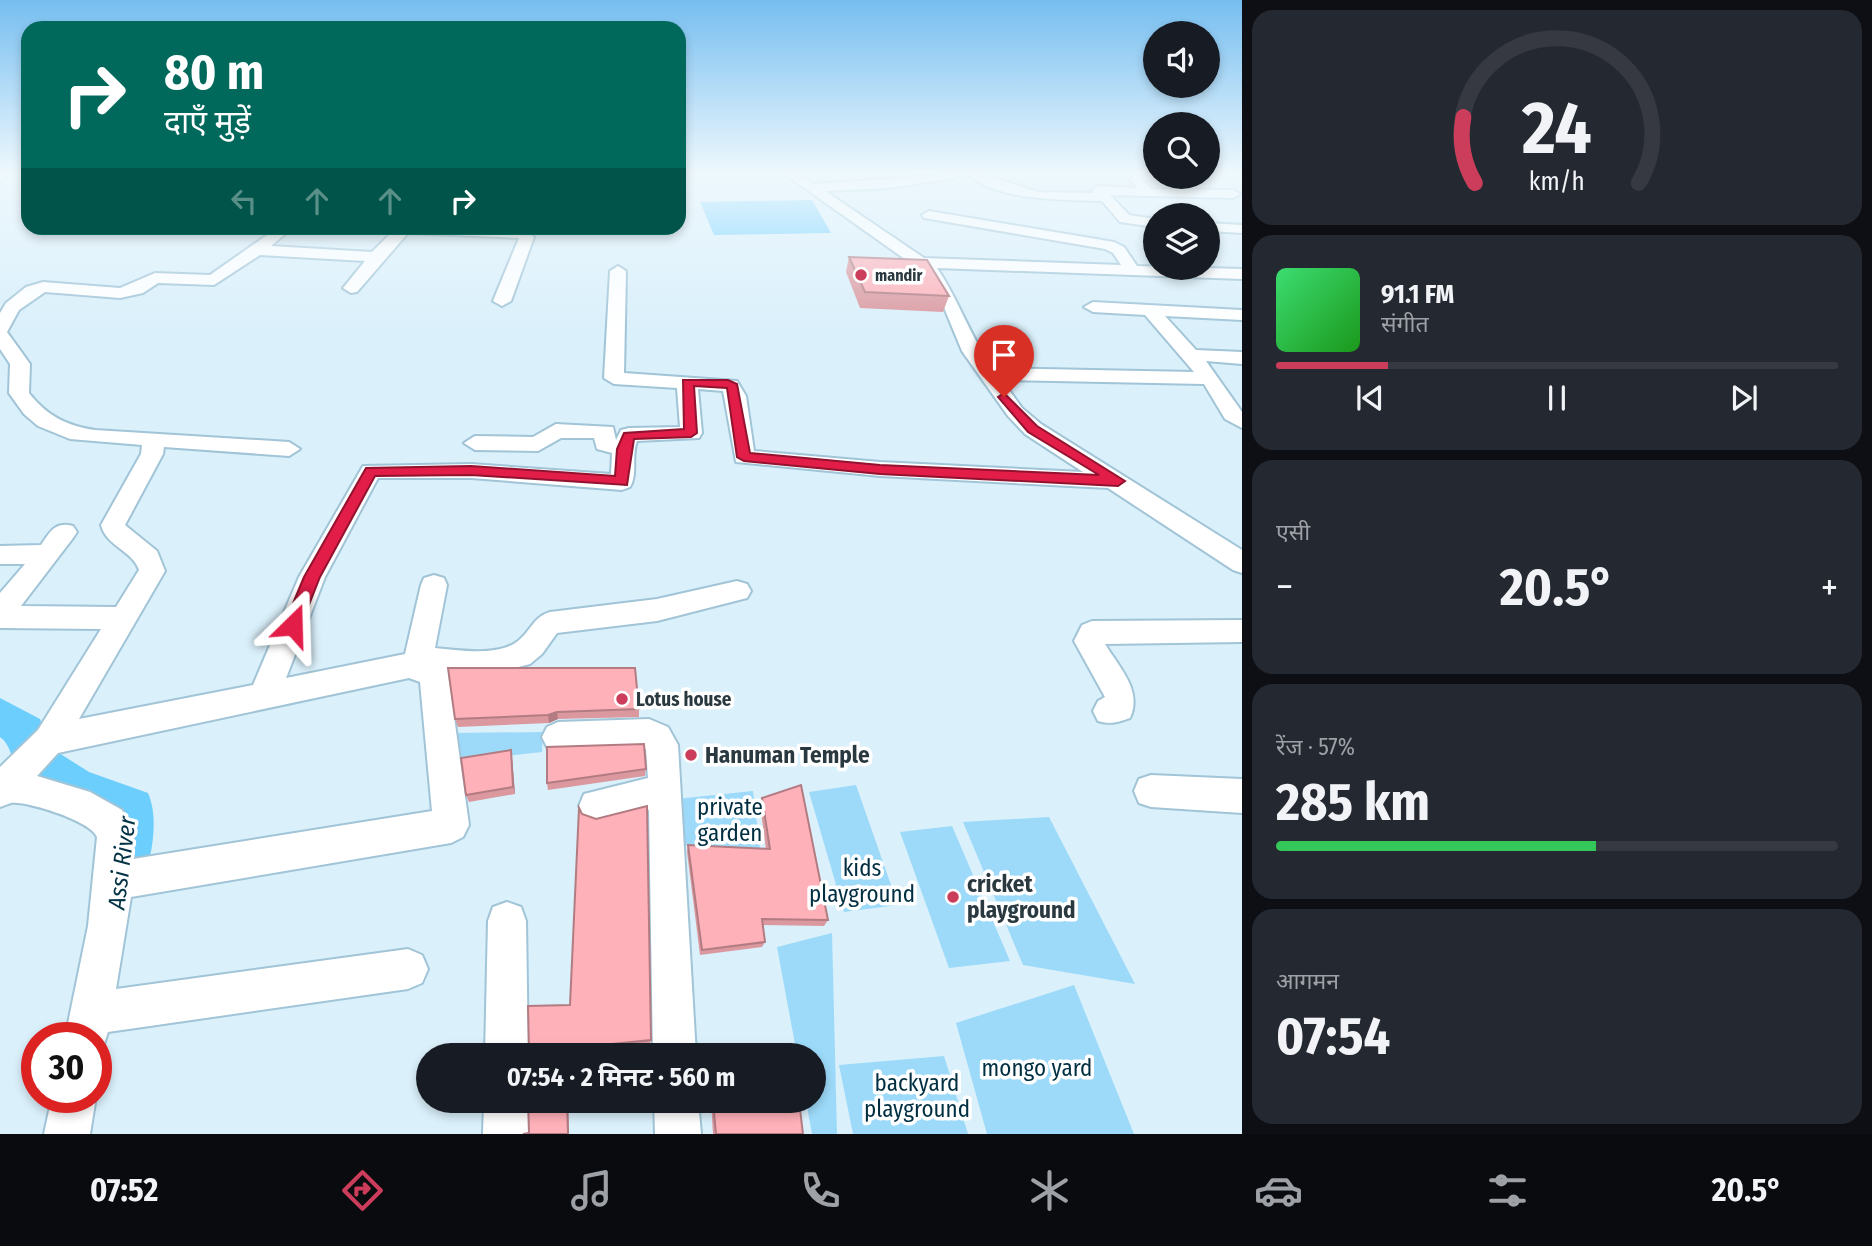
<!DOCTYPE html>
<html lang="hi">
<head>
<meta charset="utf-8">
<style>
  :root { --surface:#171b24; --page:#242831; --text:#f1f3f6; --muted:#9ea1a6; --line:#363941; --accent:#cc3d5c }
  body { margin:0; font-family:"Fira Sans Condensed","Noto Sans Devanagari",sans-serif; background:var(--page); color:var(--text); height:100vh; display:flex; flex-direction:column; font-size:26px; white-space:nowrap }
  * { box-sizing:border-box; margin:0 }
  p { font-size:23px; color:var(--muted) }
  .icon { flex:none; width:38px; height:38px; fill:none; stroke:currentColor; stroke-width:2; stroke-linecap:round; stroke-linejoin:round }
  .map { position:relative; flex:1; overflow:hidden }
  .panel { display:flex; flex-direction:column; gap:10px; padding:10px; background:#0d0f14; width:630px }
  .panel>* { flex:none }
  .hud { position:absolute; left:21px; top:21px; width:665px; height:214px; border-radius:21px; box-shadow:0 4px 10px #0003; background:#00695c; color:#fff; overflow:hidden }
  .controls { position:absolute; left:1143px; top:21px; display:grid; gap:14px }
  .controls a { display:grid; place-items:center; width:77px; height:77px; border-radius:50%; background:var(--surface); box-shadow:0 4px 10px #0003; font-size:35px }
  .speed { position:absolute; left:21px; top:1022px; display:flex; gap:14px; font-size:35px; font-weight:700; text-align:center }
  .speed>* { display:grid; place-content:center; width:91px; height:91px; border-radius:50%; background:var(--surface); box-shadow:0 4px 10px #0003; line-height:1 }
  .speed .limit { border:10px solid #d22; background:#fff; color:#111 }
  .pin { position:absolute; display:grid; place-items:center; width:60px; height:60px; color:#fff; margin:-72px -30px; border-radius:50% 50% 50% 0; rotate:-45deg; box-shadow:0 0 7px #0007 }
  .pin .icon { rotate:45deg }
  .me { position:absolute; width:77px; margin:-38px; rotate:22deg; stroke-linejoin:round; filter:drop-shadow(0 0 5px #0008) }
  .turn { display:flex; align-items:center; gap:24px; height:147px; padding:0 28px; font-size:32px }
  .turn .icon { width:91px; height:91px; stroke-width:2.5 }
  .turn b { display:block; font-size:49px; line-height:60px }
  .lanes { display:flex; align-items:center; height:66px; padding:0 28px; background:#0003; justify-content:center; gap:35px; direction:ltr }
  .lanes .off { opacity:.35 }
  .big { font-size:52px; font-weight:700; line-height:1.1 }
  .panel .tile { flex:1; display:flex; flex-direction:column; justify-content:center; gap:10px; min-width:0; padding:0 24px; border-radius:21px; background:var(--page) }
  .panel .dial { align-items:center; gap:0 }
  .dial svg { height:182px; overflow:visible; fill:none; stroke:var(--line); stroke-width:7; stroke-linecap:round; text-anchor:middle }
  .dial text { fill:var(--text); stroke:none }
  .song { display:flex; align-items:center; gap:21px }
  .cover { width:84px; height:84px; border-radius:10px; background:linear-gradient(135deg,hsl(140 70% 55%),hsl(120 70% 35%)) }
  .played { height:7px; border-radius:4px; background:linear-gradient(90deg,var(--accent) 20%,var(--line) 20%) }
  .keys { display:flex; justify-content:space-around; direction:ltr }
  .heat { display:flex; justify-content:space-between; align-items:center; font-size:38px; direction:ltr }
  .charge { height:10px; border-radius:5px; background:linear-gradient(90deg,#34c759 57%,var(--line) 0) }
  .trip { position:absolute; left:416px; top:1043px; width:410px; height:70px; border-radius:35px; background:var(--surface); box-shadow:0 4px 10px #0003; font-weight:700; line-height:70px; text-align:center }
  .tabs { display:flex; height:112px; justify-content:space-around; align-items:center; background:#090b0e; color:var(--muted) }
  .tabs .icon { width:49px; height:49px }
  .tabs .selected { color:var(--accent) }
  .tabs b { font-size:32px; color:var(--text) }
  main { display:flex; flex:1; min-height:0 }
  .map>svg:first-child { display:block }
</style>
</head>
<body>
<main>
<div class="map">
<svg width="1242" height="1134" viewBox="0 0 1242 1134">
  <rect width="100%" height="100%" fill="#daf0fb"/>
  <!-- green -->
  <g fill="#9ddaf9">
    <polygon points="543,732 542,752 454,762 451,733"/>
    <polygon points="856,785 898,905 844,912 809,792"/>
    <polygon points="753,791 760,848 678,845 676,799"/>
    <polygon points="1049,817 1135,984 1023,965 963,822"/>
    <polygon points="952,826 1010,961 949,968 900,832"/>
    <polygon points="832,933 837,1134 812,1134 806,1101 814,1101 814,1055 797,1055 777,947"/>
    <polygon points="1074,985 1134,1134 987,1134 956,1023"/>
    <polygon points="944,1056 968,1134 853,1134 839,1065"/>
  </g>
  <!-- water -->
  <polygon fill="#6ccefd" points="812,200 831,233 714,235 700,202"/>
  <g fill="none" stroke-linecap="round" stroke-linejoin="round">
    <!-- river -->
    <path fill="#6ccefd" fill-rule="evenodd" d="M0 698 40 719 51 748 89 772 148 793C160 820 151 862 140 890L123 896 106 890 100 873 109 820C79 809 44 798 21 775 9 763 14 747 0 737Z"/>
    <!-- minor casing -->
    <g stroke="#a1c4d7" stroke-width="4">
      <g id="minor">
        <polygon points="0,174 8,174 0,181"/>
        <path d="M785 174H799L814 184 962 174 956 178 889 188 825 191 924 258 1121 265 1113 253 1105 249 924 218 922 215 929 211 1114 242 1124 247 1137 266 1242 269V279L937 268C959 300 970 337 993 368L1194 372 1145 315 1093 312 1084 307 1093 302 1242 310V320L1165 316 1196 350 1242 352V364L1206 361 1242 412V428L1225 419 1204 384 1002 380 1022 408 1041 424 1242 550V573L1233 570 1108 488 880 476 736 462 723 391 698 389 702 433 699 438 637 441C631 456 638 474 630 487L622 490 471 478H378L325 577 286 678 405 654 421 585 424 578 434 575 444 578 447 585 435 648C459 650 498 657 518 641 531 631 533 617 550 612L657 599 737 581 747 584 751 591 747 598 657 621 557 633 542 654 530 664 492 674 448 673 469 825 463 837 451 843 131 897 116 989 408 949 422 955 428 969 422 983 408 989 108 1032 101 1053 96 1055V1038H65L88 926 97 837C91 821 27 801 11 803 7 804 4 806 0 807V767L38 730 101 629 0 628V593L25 564H0V546L41 545C50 532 55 521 73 526L77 532 73 538 21 606 116 607 139 570C133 551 106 546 101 525L141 454 142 445 70 439 38 426 24 414 9 393 10 364 0 349V313L6 303 26 287 43 282 120 288 155 273 210 275 277 228H292L271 246 372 252 392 232 383 228 525 230 534 237 511 301 502 306 493 301 519 238 408 233 357 292 351 293 343 288 365 261 260 255 214 285 158 283 143 293 120 298 45 292 19 310 7 332 30 364 29 393C47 416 67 426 95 430L289 442 300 449 289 456 164 447 163 454 125 525 157 551 165 571 79 719 253 685 299 577 363 466 471 464 611 474 612 453 597 449 594 438H561L538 451 475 450 464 443 475 436 533 437 556 424 613 427 616 440 621 430 629 428 680 427 677 388 614 384 604 378 610 271 618 266 626 271 624 373 737 381 746 396 754 451 880 462 1083 472 1025 434 1008 416 962 351 938 293 923 272ZM409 678 420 682 432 811 133 859V837L122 810 90 792 37 776 58 753Z"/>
        <path d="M968 174H983L1038 192 1094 193 1092 190 1099 186 1137 188 1130 179 1136 175 1152 189 1233 190 1240 194 1233 198 1110 195 1129 215 1155 219V227L1120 222 1102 201C1063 200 997 201 968 174Z"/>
        <polygon points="1208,223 1242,225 1242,233 1208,231"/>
        <path d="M1242 620V642L1105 644C1119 667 1143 691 1130 718 1118 722 1111 725 1098 721L1093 711 1098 701 1105 697 1074 641 1082 625 1092 621Z"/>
        <polygon points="649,719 668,727 678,745 696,1055 653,1055 649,810 596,823 584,818 579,806 584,794 648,778 646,749 558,752 547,747 542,737 547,727 558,722"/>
        <polygon points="1151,775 1242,779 1242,813 1151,807 1139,803 1134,791 1139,779"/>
        <polygon points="507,902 521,907 526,921 528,1055 485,1055 488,921 493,907"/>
        <polygon points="52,1097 96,1097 90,1134 44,1134"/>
        <polygon points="484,1101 528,1101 529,1134 483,1134"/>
        <polygon points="654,1101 698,1101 701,1134 655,1134"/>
      </g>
    </g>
    <!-- minor -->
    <use href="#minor" fill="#fff" fill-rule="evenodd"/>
  </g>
  <!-- wall -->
  <g fill="#db989f">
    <polygon points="849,257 949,296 943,312 860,308 846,272"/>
    <polygon points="448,668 639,709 639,717 558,719 549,723 458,727 455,719"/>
    <polygon points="511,750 512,758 515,794 469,802 466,795"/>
    <polygon points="646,769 645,776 548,790 547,783"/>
    <polygon points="762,798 828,920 824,926 763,925 765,942 762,947 700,955 687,852 688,845 766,849 760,805"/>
    <polygon points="570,1005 651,1040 650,1043 566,1052 566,1055 512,1055 529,1052"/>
    <polygon points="711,1101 799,1101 803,1134 713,1134"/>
  </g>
  <!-- shaded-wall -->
  <g fill="#b27c82">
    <polygon points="557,712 558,719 549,723 548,715"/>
    <polygon points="511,750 512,758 515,794 513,787"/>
    <polygon points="567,1101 568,1101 569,1134 568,1134"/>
  </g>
  <!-- building -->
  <g fill="#ffb1b9" stroke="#b27c82" stroke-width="2">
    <polygon points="849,257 927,260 949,296 865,292"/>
    <polygon points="448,668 635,668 639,709 557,712 548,715 455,719"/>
    <polygon points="644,744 646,769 547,783 547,747"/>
    <polygon points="511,750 513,787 466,795 461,758"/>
    <polygon points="801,785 828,920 762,919 765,942 702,950 688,845 770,849 762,798"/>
    <polygon points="647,806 651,1040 564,1049 565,1055 512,1055 529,1052 528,1006 570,1005 579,808 582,814 596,819"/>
    <polygon points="528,1101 567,1101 568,1134 523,1134 529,1133"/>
    <polygon points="713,1101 799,1101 803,1134 716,1134"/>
  </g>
  <!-- sky -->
  <linearGradient id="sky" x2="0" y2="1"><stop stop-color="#76bef0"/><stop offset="0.52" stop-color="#eef8fd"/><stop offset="1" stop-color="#eef8fd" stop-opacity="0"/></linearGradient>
  <rect width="1242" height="332" fill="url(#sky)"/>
  <!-- route -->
  <polygon fill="#e11d48" stroke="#92132f" stroke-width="2" points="683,380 728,380 737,384 750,453 880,465 1099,475 1028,432 998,397 1004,393 1037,426 1125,481 1118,486 880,474 744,461 737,457 727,388 694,386 697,433 691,437 634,439 627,485 471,475 375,476 320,577 299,630 287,630 284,625 304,577 366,468 471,466 615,476 617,449 624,433 684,429"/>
  <!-- markers -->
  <g fill="#cc3d5c" stroke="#fff" stroke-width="2.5">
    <circle cx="861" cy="275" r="7"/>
    <circle cx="622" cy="699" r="7"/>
    <circle cx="691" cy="755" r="7"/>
    <circle cx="953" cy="897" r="7"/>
  </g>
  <g text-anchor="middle" stroke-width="7" stroke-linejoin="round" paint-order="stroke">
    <!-- far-poi labels -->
    <g font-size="16" font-weight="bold" fill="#2a383f" stroke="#fff" text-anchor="start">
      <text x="875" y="281">mandir</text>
    </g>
    <!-- poi labels -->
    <g font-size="19" font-weight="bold" fill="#2a383f" stroke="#fff" text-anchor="start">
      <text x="636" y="706">Lotus house</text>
    </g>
    <!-- near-poi labels -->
    <g font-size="23" font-weight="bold" fill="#2a383f" stroke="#fff" text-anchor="start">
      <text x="705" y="763">Hanuman Temple</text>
      <text x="967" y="892">cricket<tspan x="967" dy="26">playground</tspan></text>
    </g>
    <!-- near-park labels -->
    <g font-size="23" fill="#012f42" stroke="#fff">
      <text x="730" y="815">private<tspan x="730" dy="26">garden</tspan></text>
      <text x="862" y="876">kids<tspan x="862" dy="26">playground</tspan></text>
      <text x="1037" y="1076">mongo yard</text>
      <text x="917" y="1091">backyard<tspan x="917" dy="26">playground</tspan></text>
    </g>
    <!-- near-water labels -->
    <g font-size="24" font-style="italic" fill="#043345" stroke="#fff">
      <text transform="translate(122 863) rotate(-83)" y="8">Assi River</text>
    </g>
  </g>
</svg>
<div class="controls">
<a><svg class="icon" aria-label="sound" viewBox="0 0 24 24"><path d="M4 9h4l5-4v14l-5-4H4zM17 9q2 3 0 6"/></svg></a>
<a><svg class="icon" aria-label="search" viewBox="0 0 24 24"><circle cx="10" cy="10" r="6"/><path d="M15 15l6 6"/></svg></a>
<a><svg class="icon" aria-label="layers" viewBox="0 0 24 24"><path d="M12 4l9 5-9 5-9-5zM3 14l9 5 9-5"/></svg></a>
</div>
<div class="speed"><div class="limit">30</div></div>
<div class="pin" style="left:1004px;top:397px;background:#d93025"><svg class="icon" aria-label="arrive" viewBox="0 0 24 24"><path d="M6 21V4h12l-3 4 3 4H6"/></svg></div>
<svg class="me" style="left:293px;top:625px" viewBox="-20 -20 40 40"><path d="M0-17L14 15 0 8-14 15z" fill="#e11d48" stroke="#fff" stroke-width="4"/></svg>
<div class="trip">07:54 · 2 मिनट · 560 m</div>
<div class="hud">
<div class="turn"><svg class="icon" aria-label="right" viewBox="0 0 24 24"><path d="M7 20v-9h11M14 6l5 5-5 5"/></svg><div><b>80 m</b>दाएँ मुड़ें</div></div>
<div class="lanes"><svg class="icon off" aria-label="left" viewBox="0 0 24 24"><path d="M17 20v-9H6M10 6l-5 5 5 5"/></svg><svg class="icon off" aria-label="ahead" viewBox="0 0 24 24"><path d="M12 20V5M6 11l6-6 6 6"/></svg><svg class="icon off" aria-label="ahead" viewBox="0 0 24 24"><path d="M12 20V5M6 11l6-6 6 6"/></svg><svg class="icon" aria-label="right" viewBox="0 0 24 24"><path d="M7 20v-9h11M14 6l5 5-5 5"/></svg></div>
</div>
</div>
<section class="panel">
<div class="tile dial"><svg viewBox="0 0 100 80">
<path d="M14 69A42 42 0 1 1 86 69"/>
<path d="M14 69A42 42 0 0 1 9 40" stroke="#cc3d5c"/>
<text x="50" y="56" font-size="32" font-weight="700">24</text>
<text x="50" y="72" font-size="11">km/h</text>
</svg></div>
<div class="tile">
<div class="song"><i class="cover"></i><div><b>91.1 FM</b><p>संगीत</p></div></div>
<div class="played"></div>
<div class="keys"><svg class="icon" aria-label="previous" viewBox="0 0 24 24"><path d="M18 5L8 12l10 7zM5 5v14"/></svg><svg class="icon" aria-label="pause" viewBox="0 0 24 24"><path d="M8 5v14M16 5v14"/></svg><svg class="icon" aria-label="next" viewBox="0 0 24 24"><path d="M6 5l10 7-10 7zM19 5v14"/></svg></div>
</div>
<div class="tile"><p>एसी</p>
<div class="heat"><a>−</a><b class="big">20.5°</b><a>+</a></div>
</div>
<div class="tile"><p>रेंज · 57%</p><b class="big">285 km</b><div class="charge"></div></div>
<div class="tile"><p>आगमन</p><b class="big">07:54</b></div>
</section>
</main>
<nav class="tabs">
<b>07:52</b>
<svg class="icon selected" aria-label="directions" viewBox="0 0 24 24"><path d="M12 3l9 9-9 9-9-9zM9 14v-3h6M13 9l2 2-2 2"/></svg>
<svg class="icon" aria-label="music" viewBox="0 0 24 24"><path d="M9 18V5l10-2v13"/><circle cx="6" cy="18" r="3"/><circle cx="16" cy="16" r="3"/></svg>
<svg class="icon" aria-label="phone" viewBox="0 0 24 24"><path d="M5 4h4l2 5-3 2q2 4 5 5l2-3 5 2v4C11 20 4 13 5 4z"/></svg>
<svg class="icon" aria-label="climate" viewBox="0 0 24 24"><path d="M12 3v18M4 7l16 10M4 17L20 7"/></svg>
<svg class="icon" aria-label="car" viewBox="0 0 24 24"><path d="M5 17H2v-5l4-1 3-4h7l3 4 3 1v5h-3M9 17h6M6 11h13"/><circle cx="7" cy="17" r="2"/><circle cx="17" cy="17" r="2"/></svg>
<svg class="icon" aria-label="filters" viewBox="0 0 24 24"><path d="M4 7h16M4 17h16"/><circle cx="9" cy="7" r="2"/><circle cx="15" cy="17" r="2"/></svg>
<b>20.5°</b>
</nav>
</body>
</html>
